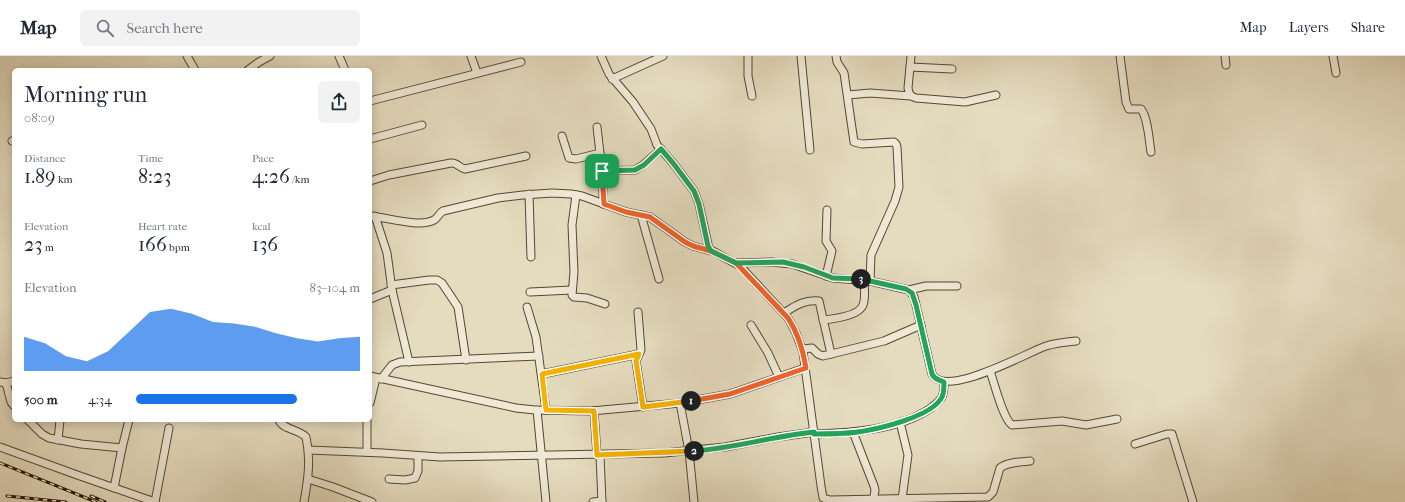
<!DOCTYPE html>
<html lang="en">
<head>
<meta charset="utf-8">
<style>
  body { margin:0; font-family:"IM FELL French Canon",serif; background:#f2f2f3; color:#1f2937; height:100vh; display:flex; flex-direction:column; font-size:15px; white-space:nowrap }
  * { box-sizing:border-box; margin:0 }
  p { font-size:13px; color:#747a83 }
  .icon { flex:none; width:22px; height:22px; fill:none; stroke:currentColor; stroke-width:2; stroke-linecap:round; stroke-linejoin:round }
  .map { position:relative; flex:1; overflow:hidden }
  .sheet { position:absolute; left:12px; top:12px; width:360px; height:354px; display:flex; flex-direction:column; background:#fff; border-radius:6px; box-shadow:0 2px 10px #0003 }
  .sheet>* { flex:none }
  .pin { position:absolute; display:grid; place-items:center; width:34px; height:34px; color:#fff; margin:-17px; border-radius:8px; box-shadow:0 2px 6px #0006 }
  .km { position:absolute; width:20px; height:20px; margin:-10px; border-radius:50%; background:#222; color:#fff; font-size:11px; line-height:20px; text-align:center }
  .round { display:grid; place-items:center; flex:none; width:42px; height:42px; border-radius:6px; background:#f2f2f3 }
  .head { display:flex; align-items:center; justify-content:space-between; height:68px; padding:0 12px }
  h1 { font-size:22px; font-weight:600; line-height:30px }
  .metrics { display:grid; grid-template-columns:repeat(3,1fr); gap:6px; height:68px; padding:4px 12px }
  .metrics div { display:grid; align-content:center }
  .metrics b { font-size:20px; font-weight:600 }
  .metrics small { font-size:11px; font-weight:400 }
  .metrics p { font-size:11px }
  .chart { height:112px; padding:8px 12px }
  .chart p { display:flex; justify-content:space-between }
  .chart svg { width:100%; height:72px; margin-top:4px; fill:#1a73e8; opacity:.7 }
  ul { padding:0 12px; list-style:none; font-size:13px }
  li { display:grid; grid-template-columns:64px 48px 1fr; align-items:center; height:30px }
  li i { height:10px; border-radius:5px; background:#1a73e8 }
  header { display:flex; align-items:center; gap:24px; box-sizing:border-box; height:56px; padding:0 20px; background:#fff; border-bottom:1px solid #e0e1e3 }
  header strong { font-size:19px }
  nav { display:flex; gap:22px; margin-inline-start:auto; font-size:14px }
  .search { width:280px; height:36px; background:#f2f2f3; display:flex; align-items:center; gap:10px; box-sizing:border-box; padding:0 14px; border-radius:6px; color:#747a83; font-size:15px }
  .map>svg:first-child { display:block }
</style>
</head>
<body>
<header>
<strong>Map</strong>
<div class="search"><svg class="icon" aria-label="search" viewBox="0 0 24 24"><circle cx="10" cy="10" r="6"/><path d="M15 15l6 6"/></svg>Search here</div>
<nav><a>Map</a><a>Layers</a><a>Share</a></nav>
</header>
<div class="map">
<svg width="1405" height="446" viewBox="0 0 1405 446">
  <rect width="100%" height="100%" fill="#e5dcbf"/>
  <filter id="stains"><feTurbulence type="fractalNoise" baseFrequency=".005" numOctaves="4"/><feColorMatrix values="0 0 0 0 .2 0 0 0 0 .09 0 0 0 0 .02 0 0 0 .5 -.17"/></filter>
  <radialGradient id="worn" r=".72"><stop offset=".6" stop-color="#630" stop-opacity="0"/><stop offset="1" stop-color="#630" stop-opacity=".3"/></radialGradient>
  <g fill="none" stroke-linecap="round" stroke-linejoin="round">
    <defs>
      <g id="minor">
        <polyline points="187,0 195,14"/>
        <polyline points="339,0 345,14"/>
        <polyline points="471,0 477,17"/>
        <path d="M601,0l8,18 24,28 18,27 6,16 16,18 21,28 5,13 10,45 31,17 48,52 8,15 7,19 18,134 2,12 7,2 158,-3 5,-5 7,-24c7,-6 21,-6 30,-7"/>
        <polyline points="748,0 748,20 752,40"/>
        <polyline points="801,0 810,94"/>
        <polyline points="836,0 837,6 844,17 854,86 862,88 894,86 896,88 897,91 899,131 895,145 871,199 870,225"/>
        <path d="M911,0l-3,32c1,6 2,8 8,10l49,4 31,-7"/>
        <path d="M1120,0l6,46 3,7h12c7,9 8,31 10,43"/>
        <polyline points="1225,0 1226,9"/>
        <polyline points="1333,0 1336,17"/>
        <polyline points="910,11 952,13"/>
        <polyline points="248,14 259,6 270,0"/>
        <polyline points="612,23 663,0"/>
        <polyline points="848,39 870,37 911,40"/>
        <polyline points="370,45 521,6"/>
        <polyline points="597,71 603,124 603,148"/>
        <polyline points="562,80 569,102 576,103 600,97"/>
        <polyline points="370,83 422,69"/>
        <polyline points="12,85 14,84"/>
        <polyline points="602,115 635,114 643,109 661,93"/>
        <path d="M370,125l19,-6 62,-12c6,-1 8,5 14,6l61,-13"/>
        <polyline points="529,138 531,201"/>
        <polyline points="576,139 572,169 574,216 572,239 574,241 587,242 605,248"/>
        <polyline points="641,159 659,223"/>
        <path d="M370,160c16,1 50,12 64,4 4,-2 5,-7 9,-9l55,-13 25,-3 29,-2 19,1 11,2 44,16 24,5 35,25 8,4 18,5"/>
        <polyline points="375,160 387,197 392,234 409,306"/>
        <path d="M736,207l35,-1 21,2 41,14 37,3 39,9 5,7 2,8 16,69c13,25 94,-21 114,-28 10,-3 19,-4 30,-5"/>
        <polyline points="826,220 832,195 826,185 827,154"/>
        <polyline points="391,229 429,224 437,224 442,227 458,251 466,304"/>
        <polyline points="909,234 926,230 957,230"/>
        <polyline points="530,236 572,234"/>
        <polyline points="370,243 392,234"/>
        <polyline points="527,251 536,281 546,354"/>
        <polyline points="638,256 641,294 636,305 643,351"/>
        <path d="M784,257c11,-7 21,-14 35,-12l12,53"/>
        <path d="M823,264c10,-1 36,-4 40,-15 3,-7 1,-18 1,-25"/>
        <polyline points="751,269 768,297 779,321"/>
        <polyline points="802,293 812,292 818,298 823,300 884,285 921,269"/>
        <path d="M990,315c4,11 13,48 22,54l50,-4 24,4 31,-6"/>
        <polyline points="542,318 639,298"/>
        <polyline points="370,320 516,352 535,354 591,355 680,347 730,338 805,312"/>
        <polyline points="381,323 392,309 400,306 539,300"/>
        <polyline points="0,326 6,327 14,325"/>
        <polyline points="6,327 11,346 14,350"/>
        <polyline points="370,347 376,322"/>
        <polyline points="680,347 689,395 694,446"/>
        <polyline points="537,354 546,446"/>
        <polyline points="594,355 597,399"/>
        <polyline points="28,364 42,378 49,382 81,388 122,392"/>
        <path d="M279,364c4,10 20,9 27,17 5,22 2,43 -2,65"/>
        <polyline points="900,366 908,399 902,443"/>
        <polyline points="853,376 874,430 875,434 873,446"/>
        <path d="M814,378c37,-1 85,-4 117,-26 3,-3 8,-6 11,-11 2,-4 2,-10 2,-15"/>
        <polyline points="58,384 60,364"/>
        <polyline points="1135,388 1167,378 1172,378 1193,446"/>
        <polyline points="0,391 80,420 155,446"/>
        <polyline points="308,394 383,397 440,401 664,397 725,391 778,381 814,376"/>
        <polyline points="367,396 367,364"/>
        <polyline points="600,399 602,446"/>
        <polyline points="308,423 333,431 372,446"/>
        <polyline points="389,423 405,424 415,422 418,415 418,400"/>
        <polyline points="114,432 122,392 129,364"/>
        <polyline points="155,446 169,372"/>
        <polyline points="593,446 602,445"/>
      </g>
    </defs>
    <use href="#minor" stroke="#554731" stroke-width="9"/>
    <use href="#minor" stroke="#eee8d5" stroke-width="7"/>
    <defs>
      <g id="rail">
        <polyline points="0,407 96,446"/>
        <polyline points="7,440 66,446"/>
        <polyline points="91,440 105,446"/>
      </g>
    </defs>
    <use href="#rail" stroke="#251502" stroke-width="3"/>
    <use href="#rail" stroke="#eee8d5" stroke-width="1.5" stroke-dasharray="4.5" stroke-linecap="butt"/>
  </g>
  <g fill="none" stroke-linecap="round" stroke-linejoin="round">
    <defs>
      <path id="split-1" d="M602,115l2,33 22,8 24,5 35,25 8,4 18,5 25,12 52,55c10,15 15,31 18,50l-76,26 -39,7"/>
      <polyline id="split-2" points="691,345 643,351 636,305 639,298 542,318 546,354 594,355 597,399 694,395"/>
      <path id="split-3" d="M694,395c41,-3 80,-15 120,-19v2c15,0 29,0 44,-2 20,-3 74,-15 84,-35 2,-4 2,-10 2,-15 -5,-2 -10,-3 -12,-8l-16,-69 -4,-12 -6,-4 -45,-10"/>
      <polyline id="split-4" points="602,115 635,114 644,109 661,93 673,107 694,135 699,148 708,190 711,195 736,207 783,206 804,211 833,222 861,223"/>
    </defs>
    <use href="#split-1" stroke="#fff" stroke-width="8"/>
    <use href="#split-2" stroke="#fff" stroke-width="8"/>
    <use href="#split-3" stroke="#fff" stroke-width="8"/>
    <use href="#split-4" stroke="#fff" stroke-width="8"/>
    <use href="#split-1" stroke="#f0652b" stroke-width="5"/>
    <use href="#split-2" stroke="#f5b400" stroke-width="5"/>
    <use href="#split-3" stroke="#22a559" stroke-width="5"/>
    <use href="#split-4" stroke="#22a559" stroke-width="5"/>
  </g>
  <rect width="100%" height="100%" filter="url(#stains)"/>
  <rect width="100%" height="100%" fill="url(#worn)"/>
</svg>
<div class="pin" style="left:602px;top:115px;background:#1e9e55"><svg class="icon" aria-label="arrive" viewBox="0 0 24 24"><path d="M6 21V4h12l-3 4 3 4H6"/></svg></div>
<b class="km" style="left:691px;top:345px">1</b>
<b class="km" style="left:694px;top:395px">2</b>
<b class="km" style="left:861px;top:223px">3</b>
<section class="sheet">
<div class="head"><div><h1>Morning run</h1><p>08:09</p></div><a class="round"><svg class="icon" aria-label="share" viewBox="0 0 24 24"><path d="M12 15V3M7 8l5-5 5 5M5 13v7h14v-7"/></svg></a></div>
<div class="metrics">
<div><p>Distance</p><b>1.89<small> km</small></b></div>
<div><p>Time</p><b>8:23</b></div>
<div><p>Pace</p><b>4:26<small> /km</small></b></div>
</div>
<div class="metrics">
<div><p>Elevation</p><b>23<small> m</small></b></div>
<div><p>Heart rate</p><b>166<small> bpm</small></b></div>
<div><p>kcal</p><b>136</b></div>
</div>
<div class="chart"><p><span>Elevation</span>83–104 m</p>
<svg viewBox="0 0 160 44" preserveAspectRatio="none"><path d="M0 44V23L10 27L20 35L30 38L40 32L50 20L60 8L70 6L80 9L90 14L100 15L110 17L120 21L130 24L140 26L150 24L160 23V44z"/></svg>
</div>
<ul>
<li><b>500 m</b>4:34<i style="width:72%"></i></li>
</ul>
</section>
</div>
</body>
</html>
